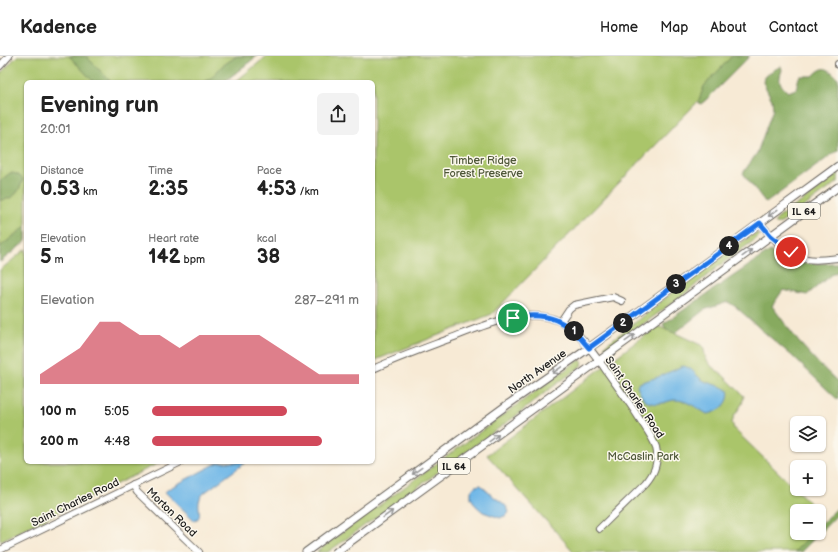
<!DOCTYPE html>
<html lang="en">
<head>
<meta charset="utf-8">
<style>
  body { margin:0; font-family:"Balsamiq Sans",sans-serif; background:#f2f2f2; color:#222; height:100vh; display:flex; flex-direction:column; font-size:15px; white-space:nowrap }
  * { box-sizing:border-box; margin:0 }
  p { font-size:13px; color:#767676 }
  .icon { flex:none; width:22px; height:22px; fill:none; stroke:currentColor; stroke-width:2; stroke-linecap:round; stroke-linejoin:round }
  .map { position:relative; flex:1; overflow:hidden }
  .panel { position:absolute; left:24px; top:24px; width:351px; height:384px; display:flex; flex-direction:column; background:#fff; border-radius:6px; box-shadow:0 1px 3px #0004 }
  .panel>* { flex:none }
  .fabs { position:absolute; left:790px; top:360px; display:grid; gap:8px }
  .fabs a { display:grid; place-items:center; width:36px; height:36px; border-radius:6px; background:#fff; box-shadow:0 1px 3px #0004; font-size:20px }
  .pin { position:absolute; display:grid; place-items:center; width:34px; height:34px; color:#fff; margin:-17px; border:2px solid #fff; border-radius:50%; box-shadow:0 1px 4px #0007 }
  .km { position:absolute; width:20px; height:20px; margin:-10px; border-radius:50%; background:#222; color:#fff; font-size:11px; line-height:20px; text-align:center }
  .round { display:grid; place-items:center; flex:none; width:42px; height:42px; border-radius:6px; background:#f2f2f2 }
  .headline { display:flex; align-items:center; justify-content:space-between; height:68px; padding:0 16px }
  h1 { font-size:22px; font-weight:700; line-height:30px }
  .metrics { display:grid; grid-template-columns:repeat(3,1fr); gap:6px; height:68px; padding:4px 16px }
  .metrics div { display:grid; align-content:center }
  .metrics b { font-size:20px; font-weight:700 }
  .metrics small { font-size:11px; font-weight:400 }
  .metrics p { font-size:11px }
  .chart { height:112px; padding:8px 16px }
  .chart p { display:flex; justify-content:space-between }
  .chart svg { width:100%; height:72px; margin-top:4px; fill:#d1495b; opacity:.7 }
  ul { padding:0 16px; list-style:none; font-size:13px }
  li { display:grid; grid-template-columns:64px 48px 1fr; align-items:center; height:30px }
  li i { height:10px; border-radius:5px; background:#d1495b }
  header { display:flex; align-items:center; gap:24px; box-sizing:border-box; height:56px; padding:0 20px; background:#fff; border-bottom:1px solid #e0e0e0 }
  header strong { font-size:19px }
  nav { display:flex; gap:22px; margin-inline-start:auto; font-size:14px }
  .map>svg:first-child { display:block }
</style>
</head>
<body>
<header>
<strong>Kadence</strong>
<nav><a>Home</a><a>Map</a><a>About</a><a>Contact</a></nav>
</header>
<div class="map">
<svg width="838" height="496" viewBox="0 0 838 496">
  <rect width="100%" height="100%" fill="#fbf7ec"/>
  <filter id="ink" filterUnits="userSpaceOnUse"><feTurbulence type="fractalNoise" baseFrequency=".025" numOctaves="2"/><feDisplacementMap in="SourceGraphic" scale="8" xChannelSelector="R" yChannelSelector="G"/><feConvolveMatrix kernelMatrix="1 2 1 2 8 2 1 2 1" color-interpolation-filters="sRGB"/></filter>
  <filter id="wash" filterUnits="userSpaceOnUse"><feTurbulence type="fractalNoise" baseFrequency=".012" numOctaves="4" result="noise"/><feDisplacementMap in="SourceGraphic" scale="16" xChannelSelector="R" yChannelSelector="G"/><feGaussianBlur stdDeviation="0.9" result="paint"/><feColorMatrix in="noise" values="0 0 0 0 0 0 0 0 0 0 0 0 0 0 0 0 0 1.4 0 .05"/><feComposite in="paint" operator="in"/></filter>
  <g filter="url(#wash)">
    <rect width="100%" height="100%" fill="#f7ead5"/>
    <g fill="#aac56b" stroke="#637044">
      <polygon points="17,0 257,0 224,26 26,26 26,185 0,206 0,18"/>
      <polygon points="267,0 742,0 492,258 373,305 373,26 235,26"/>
      <polygon points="838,117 838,126 787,163 781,167 776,168 775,166 778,162 815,136"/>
      <polygon points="757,177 759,179 756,183 720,209 686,237 616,288 606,292 604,290 641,262 674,235 752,179"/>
      <polygon points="26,193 26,406 161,406 0,485 0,214"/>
      <polygon points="657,270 675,277 703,290 706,303 712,311 723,319 744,340 742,348 734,360 732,366 734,373 818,455 797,455 797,477 813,477 794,496 574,496 487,399"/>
      <polygon points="581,304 583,307 580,311 547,335 517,359 328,496 317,496 329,486 576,306"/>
    </g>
    <g fill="#87aa5f" stroke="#52633e">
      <polygon points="69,0 86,0 111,26 94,26"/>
      <polygon points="237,0 257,0 224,26 203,26 211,22 222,10"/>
      <polygon points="732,0 750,0 707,43 701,48 698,47 704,30"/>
      <path d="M781,10l1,4c-4,11 -3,14 6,22l8,-3 3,-12 2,-1h12c11,-11 14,-9 25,2v72l-72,53 -18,-23 -5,-7 14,-20 16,-44 -1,-9 -9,-18c1,-7 11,-12 18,-16z"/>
      <path d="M10,117c6,0 9,2 13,6 -3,12 -9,21 -23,21v-19z"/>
      <polygon points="26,170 26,185 0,206 0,191"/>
      <polygon points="770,195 787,208 838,207 838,216 833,217 807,239 783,234 772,250 798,285 819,308 838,326 838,344 791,299 765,277 736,251 728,246 704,254 675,277 666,274 663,268"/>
      <polygon points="838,451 838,458 801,496 794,496 813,477 819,477 819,471"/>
    </g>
    <g fill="#6fb7e7" stroke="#466a82">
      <path d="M683,310c8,1 12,8 18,13 7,5 19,6 27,11 4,13 -10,23 -21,24 -10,-6 -20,-14 -32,-14 -4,0 -8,2 -12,3 -17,2 -20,-2 -26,-17l2,-3 19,-6z"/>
      <path d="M219,406h27l-42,31c-1,1 -4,5 -4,6 -4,8 4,17 -5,22l-30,-29 3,-3z"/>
      <path d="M481,429c4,4 8,8 12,11 6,5 14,8 16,16l-2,3 -7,3 -17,-6 -7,-6 -5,-8v-7l4,-5z"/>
    </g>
  </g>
  <g filter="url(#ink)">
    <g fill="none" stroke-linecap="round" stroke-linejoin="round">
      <defs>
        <g id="minor">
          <polyline points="838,8 838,9"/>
          <polyline points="0,10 9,0"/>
          <path d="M760,167c11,13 29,34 47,36 10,2 21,0 31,-1"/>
          <polyline points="561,265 569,253 574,249 613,241 622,245"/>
          <path d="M373,313c24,-11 49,-20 73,-29 27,-10 64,-27 93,-24 10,1 20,4 28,9 15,11 25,27 36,41 12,18 25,34 36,52 5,8 14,20 17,29 0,1 1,5 1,6 0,13 -3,20 -11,30l-47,46"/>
          <polyline points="133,429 137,436 199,496"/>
          <polyline points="0,494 181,406"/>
        </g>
        <g id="major">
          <polyline points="306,496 507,349 589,292 838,110"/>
          <polyline points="336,496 838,131"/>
        </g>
      </defs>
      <use href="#minor" stroke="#69645d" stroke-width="8"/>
      <use href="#major" stroke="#69645d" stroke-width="9"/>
      <use href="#minor" stroke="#fff" stroke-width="6"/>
      <use href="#major" stroke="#fff" stroke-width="7"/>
    </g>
    <defs><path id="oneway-shaft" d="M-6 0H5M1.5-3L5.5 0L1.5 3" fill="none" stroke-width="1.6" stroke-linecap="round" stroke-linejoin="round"/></defs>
    <g stroke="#999">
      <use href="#oneway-shaft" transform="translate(773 157) rotate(144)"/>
      <use href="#oneway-shaft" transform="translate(747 197) rotate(-36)"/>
      <use href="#oneway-shaft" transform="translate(630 282) rotate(-36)"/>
      <use href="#oneway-shaft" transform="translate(557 314) rotate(145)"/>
      <use href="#oneway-shaft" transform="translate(494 382) rotate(-36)"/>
      <use href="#oneway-shaft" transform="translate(417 415) rotate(144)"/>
      <use href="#oneway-shaft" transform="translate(388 458) rotate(-36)"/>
    </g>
  </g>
  <g fill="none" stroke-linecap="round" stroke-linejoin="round" filter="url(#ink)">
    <defs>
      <path id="route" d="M513,262c35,-7 54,2 76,30l171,-125 11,13 20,16"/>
    </defs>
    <use href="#route" stroke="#fff" stroke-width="8"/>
    <use href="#route" stroke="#1a73e8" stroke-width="5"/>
  </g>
  <g text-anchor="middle" stroke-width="3" stroke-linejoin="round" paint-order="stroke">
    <g fill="#fbf7ec" stroke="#5f5e5a" stroke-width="1">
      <rect x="788" y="147" width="32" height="16" rx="3"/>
      <rect x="438" y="402" width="32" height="16" rx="3"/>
    </g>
    <g font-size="10" font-weight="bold" fill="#1c1c1c">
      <text x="804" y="159">IL 64</text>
      <text x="454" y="414">IL 64</text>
    </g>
    <g font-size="11" fill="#4e5738" stroke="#fbf7ec">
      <text x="483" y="108">Timber Ridge<tspan x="483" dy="13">Forest Preserve</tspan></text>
      <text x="643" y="404">McCaslin Park</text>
    </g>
    <g font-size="11" fill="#1c1c1c" stroke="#fbf7ec">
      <text transform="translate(537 315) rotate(-35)" y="4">North Avenue</text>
      <text transform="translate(635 341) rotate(56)" y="4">Saint Charles Road</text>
      <text transform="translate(75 446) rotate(-26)" y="4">Saint Charles Road</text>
      <text transform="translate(172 456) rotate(44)" y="4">Morton Road</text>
    </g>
  </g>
</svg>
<div class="fabs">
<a><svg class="icon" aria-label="layers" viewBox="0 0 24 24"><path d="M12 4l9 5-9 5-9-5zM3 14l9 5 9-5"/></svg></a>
<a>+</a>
<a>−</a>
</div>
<div class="pin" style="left:513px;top:262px;background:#1e9e55"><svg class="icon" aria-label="arrive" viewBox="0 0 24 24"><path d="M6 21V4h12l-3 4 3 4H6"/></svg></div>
<div class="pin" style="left:791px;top:196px;background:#d93025"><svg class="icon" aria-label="check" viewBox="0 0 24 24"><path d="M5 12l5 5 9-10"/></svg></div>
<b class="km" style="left:574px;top:275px">1</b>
<b class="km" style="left:623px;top:267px">2</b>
<b class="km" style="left:676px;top:228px">3</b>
<b class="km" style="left:729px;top:190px">4</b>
<section class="panel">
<div class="headline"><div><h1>Evening run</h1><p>20:01</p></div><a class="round"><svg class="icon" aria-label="share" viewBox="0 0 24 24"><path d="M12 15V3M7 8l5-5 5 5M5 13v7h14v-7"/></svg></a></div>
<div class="metrics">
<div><p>Distance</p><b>0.53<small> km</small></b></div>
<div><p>Time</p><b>2:35</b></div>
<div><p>Pace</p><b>4:53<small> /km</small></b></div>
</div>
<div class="metrics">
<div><p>Elevation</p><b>5<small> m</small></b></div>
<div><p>Heart rate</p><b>142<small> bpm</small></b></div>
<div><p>kcal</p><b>38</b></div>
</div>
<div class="chart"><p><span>Elevation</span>287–291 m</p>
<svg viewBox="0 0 160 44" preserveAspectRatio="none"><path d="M0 44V38L10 30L20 22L30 6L40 6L50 14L60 14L70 22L80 14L90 14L100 14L110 14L120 22L130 30L140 38L150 38L160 38V44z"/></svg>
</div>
<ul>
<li><b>100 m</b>5:05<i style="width:65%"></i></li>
<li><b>200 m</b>4:48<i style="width:82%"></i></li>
</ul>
</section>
</div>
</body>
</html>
